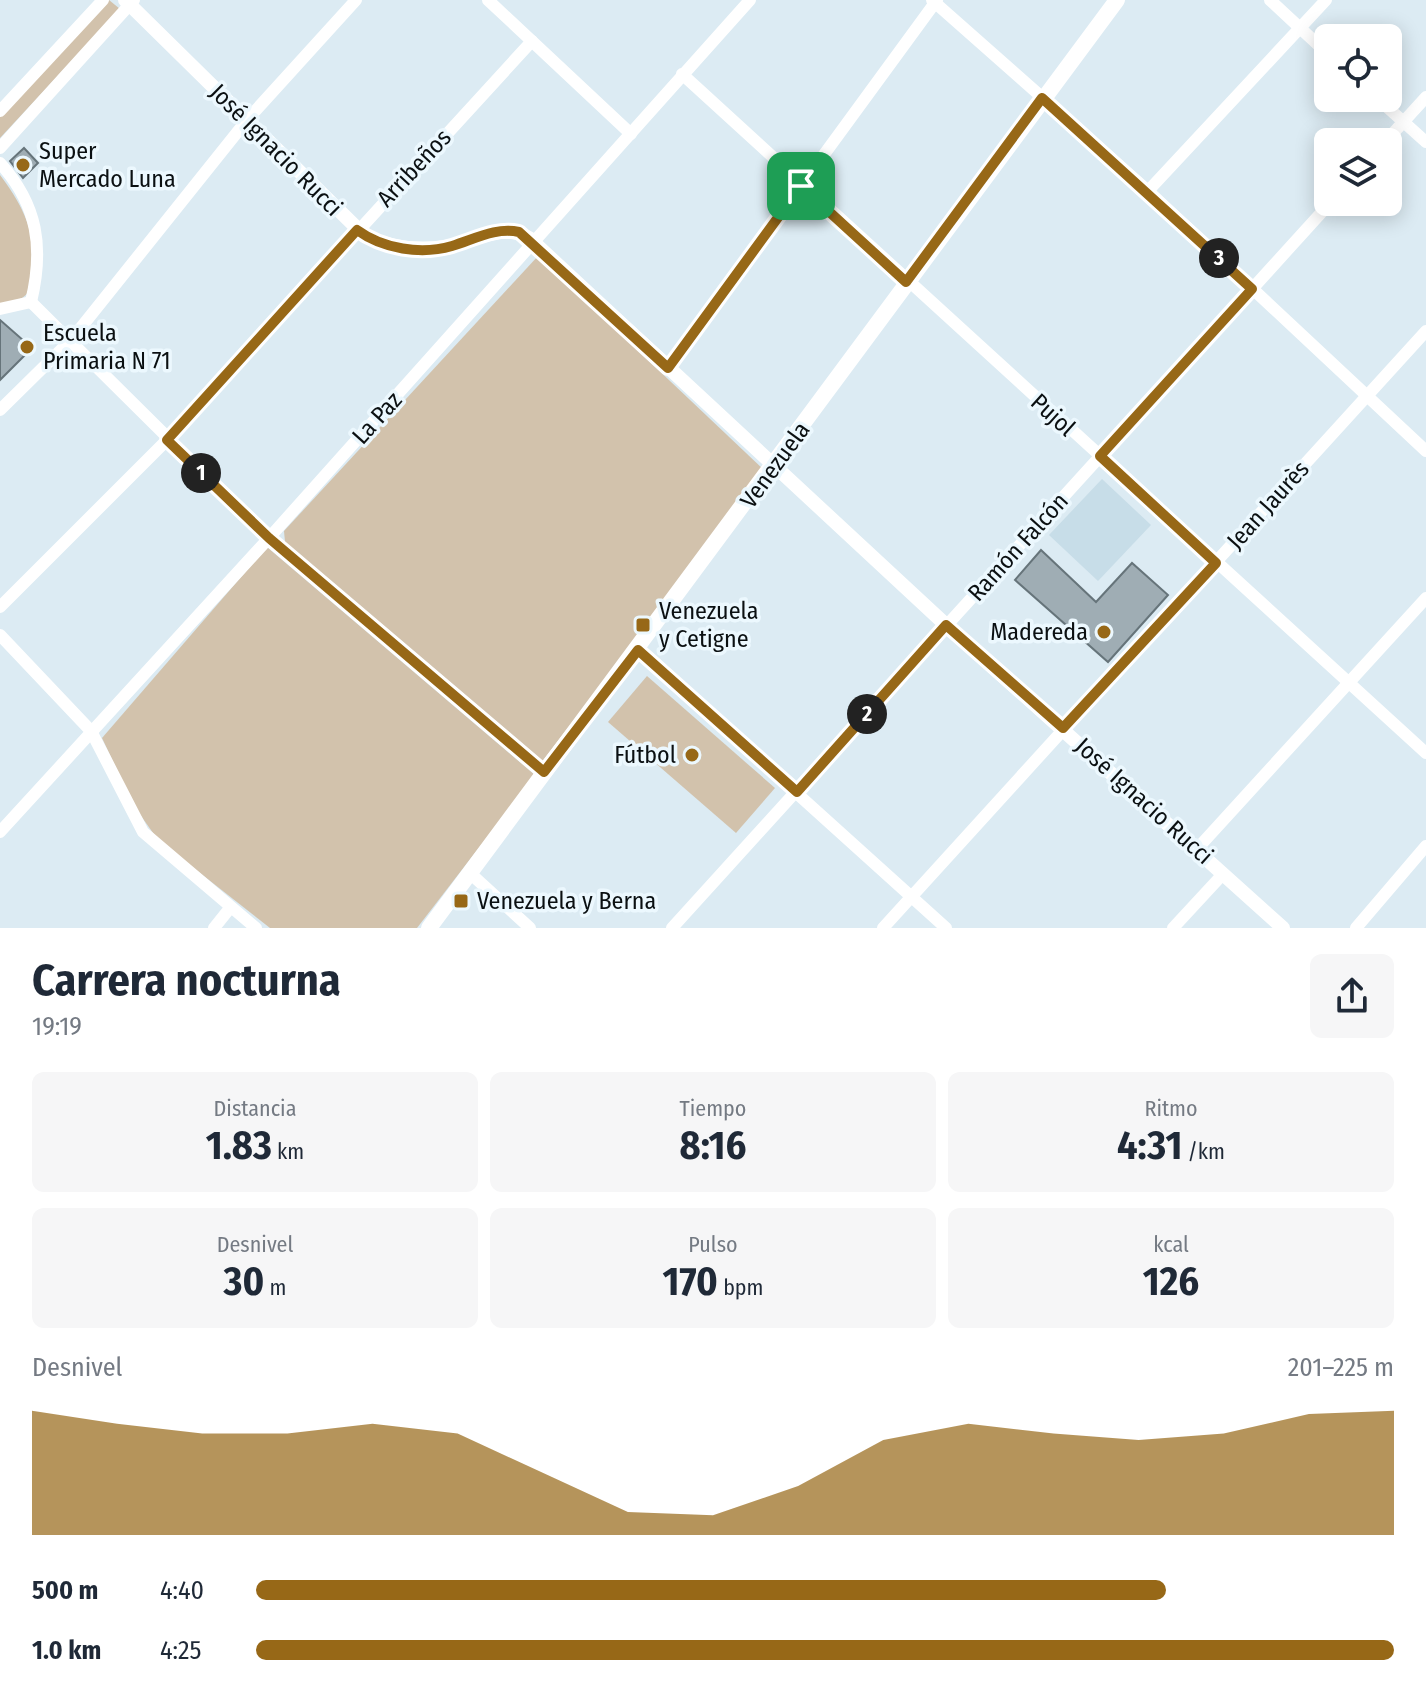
<!DOCTYPE html>
<html lang="es">
<head>
<meta charset="utf-8">
<style>
  body { margin:0; font-family:"Fira Sans Condensed",sans-serif; background:#f6f6f7; color:#1f2937; height:100vh; display:flex; flex-direction:column; font-size:30px; white-space:nowrap }
  * { box-sizing:border-box; margin:0 }
  p { font-size:26px; color:#747a83 }
  .icon { flex:none; width:44px; height:44px; fill:none; stroke:currentColor; stroke-width:2; stroke-linecap:round; stroke-linejoin:round }
  .map { position:relative; height:928px; overflow:hidden }
  .panel { display:flex; flex-direction:column; background:#fff; flex:1 }
  .panel>* { flex:none }
  .controls { position:absolute; left:1314px; top:24px; display:grid; gap:16px }
  .controls a { display:grid; place-items:center; width:88px; height:88px; border-radius:12px; background:#fff; box-shadow:0 4px 20px #0003; font-size:40px }
  .pin { position:absolute; display:grid; place-items:center; width:68px; height:68px; color:#fff; margin:-34px; border-radius:16px; box-shadow:0 4px 12px #0006 }
  .km { position:absolute; width:40px; height:40px; margin:-20px; border-radius:50%; background:#222; color:#fff; font-size:22px; line-height:40px; text-align:center }
  .round { display:grid; place-items:center; flex:none; width:84px; height:84px; border-radius:12px; background:#f6f6f7 }
  .head { display:flex; align-items:center; justify-content:space-between; height:136px; padding:0 32px }
  h1 { font-size:44px; font-weight:700; line-height:60px }
  .metrics { display:grid; grid-template-columns:repeat(3,1fr); gap:12px; height:136px; padding:8px 32px }
  .metrics div { display:grid; align-content:center; border-radius:12px; background:#f6f6f7; text-align:center }
  .metrics b { font-size:40px; font-weight:700 }
  .metrics small { font-size:22px; font-weight:400 }
  .metrics p { font-size:22px }
  .chart { height:224px; padding:16px 32px }
  .chart p { display:flex; justify-content:space-between }
  .chart svg { width:100%; height:144px; margin-top:8px; fill:#976817; opacity:.7 }
  ul { padding:0 32px; list-style:none; font-size:26px }
  li { display:grid; grid-template-columns:128px 96px 1fr; align-items:center; height:60px }
  li i { height:20px; border-radius:10px; background:#976817 }
  .map>svg:first-child { display:block }
</style>
</head>
<body>
<div class="map">
<svg width="1426" height="928" viewBox="0 0 1426 928">
  <rect width="100%" height="100%" fill="#dcebf3"/>
  <polygon fill="#c7dde8" points="1102,479 1151,525 1098,581 1049,535"/>
  <g fill="#d2c2ac">
    <polygon points="109,0 120,9 0,138 0,117"/>
    <path d="M0,175c23,31 38,59 31,98 -1,6 -1,14 -3,19 -5,9 -19,10 -28,13z"/>
    <polygon points="538,256 764,470 544,762 285,542 284,531"/>
    <polygon points="267,547 535,775 417,928 270,928 158,840 134,806 102,738"/>
    <polygon points="647,676 775,788 736,833 608,722"/>
  </g>
  <g fill="#9fadb4" stroke="#66747a" stroke-width="2">
    <polygon points="24,148 38,163 23,178 10,161"/>
    <polygon points="0,320 32,348 0,380"/>
    <polygon points="1041,550 1096,602 1132,563 1168,595 1108,662 1015,580"/>
  </g>
  <g fill="none" stroke-linecap="round" stroke-linejoin="round">
    <g stroke="#fff" stroke-width="12">
      <polyline points="488,0 631,134"/>
      <polyline points="932,0 1148,191 1426,451"/>
      <polyline points="1270,0 1328,54"/>
      <polyline points="682,74 1426,753"/>
      <polyline points="1377,98 1426,142"/>
      <polyline points="0,111 103,0"/>
      <polyline points="1385,142 1426,97"/>
      <polyline points="0,148 134,0"/>
      <path d="M0,163c38,42 44,85 31,139"/>
      <polyline points="1148,191 1326,0"/>
      <polyline points="31,302 269,538 544,772"/>
      <polyline points="0,309 31,302"/>
      <polyline points="668,368 937,0"/>
      <polyline points="0,410 71,340 247,120 356,0"/>
      <polyline points="0,607 167,440 532,41"/>
      <polyline points="0,635 91,731 143,832 256,928"/>
      <polyline points="638,650 946,928"/>
      <polyline points="0,832 269,538 750,0"/>
      <polyline points="1197,849 1426,598"/>
      <polyline points="471,874 530,928"/>
      <polyline points="214,928 230,908"/>
      <polyline points="672,928 1331,202"/>
      <polyline points="883,928 1426,331"/>
      <polyline points="1173,928 1223,874"/>
      <polyline points="1356,928 1426,846"/>
    </g>
    <path stroke="#fff" stroke-width="14" d="M125,0l240,236c26,12 52,15 80,11 30,-4 55,-26 84,-9l417,387 337,303"/>
    <polyline stroke="#fff" stroke-width="16" points="429,928 1117,0"/>
  </g>
  <g fill="none" stroke-linecap="round" stroke-linejoin="round">
    <defs>
      <path id="route" d="M1042,98l210,191 -152,167 116,107 -153,165 -117,-103 -149,167 -159,-142 -94,122 -275,-234 -102,-98 190,-210c26,19 64,25 95,16 23,-7 44,-19 67,-14l149,136 133,-182 105,96z"/>
    </defs>
    <use href="#route" stroke="#fff" stroke-width="16"/>
    <use href="#route" stroke="#976817" stroke-width="10"/>
  </g>
  <g fill="#976817" stroke="#ecf8fe" stroke-width="3">
    <circle cx="23" cy="165" r="8"/>
    <circle cx="27" cy="347" r="8"/>
    <rect x="635" y="617" width="16" height="16" rx="4"/>
    <circle cx="1104" cy="632" r="8"/>
    <circle cx="692" cy="755" r="8"/>
    <rect x="453" y="893" width="16" height="16" rx="4"/>
  </g>
  <g text-anchor="middle" stroke-width="7" stroke-linejoin="round" paint-order="stroke">
    <g font-size="24" fill="#0b1012" stroke="#ecf8fe">
      <text transform="translate(276 150) rotate(45)" y="8">José Ignacio Rucci</text>
      <text transform="translate(414 168) rotate(-47)" y="8">Arribeños</text>
      <text transform="translate(1053 415) rotate(42)" y="8">Pujol</text>
      <text transform="translate(377 418) rotate(-48)" y="8">La Paz</text>
      <text transform="translate(775 465) rotate(-54)" y="8">Venezuela</text>
      <text transform="translate(1268 505) rotate(-48)" y="8">Jean Jaurès</text>
      <text transform="translate(1018 547) rotate(-48)" y="8">Ramón Falcón</text>
      <text transform="translate(1144 801) rotate(42)" y="8">José Ignacio Rucci</text>
    </g>
    <g font-size="24" fill="#0b1012" stroke="#ecf8fe" text-anchor="start">
      <text x="39" y="159">Super<tspan x="39" dy="28">Mercado Luna</tspan></text>
      <text x="43" y="341">Escuela<tspan x="43" dy="28">Primaria N 71</tspan></text>
      <text x="659" y="619">Venezuela<tspan x="659" dy="28">y Cetigne</tspan></text>
      <text x="1088" y="640" text-anchor="end">Madereda</text>
      <text x="676" y="763" text-anchor="end">Fútbol</text>
      <text x="477" y="909">Venezuela y Berna</text>
    </g>
  </g>
</svg>
<div class="controls">
<a><svg class="icon" aria-label="locate" viewBox="0 0 24 24"><circle cx="12" cy="12" r="6"/><path d="M12 2v4M12 18v4M2 12h4M18 12h4"/></svg></a>
<a><svg class="icon" aria-label="layers" viewBox="0 0 24 24"><path d="M12 4l9 5-9 5-9-5zM3 14l9 5 9-5"/></svg></a>
</div>
<div class="pin" style="left:801px;top:186px;background:#1e9e55"><svg class="icon" aria-label="arrive" viewBox="0 0 24 24"><path d="M6 21V4h12l-3 4 3 4H6"/></svg></div>
<b class="km" style="left:201px;top:473px">1</b>
<b class="km" style="left:867px;top:714px">2</b>
<b class="km" style="left:1219px;top:258px">3</b>
</div>
<section class="panel">
<div class="head"><div><h1>Carrera nocturna</h1><p>19:19</p></div><a class="round"><svg class="icon" aria-label="share" viewBox="0 0 24 24"><path d="M12 15V3M7 8l5-5 5 5M5 13v7h14v-7"/></svg></a></div>
<div class="metrics">
<div><p>Distancia</p><b>1.83<small> km</small></b></div>
<div><p>Tiempo</p><b>8:16</b></div>
<div><p>Ritmo</p><b>4:31<small> /km</small></b></div>
</div>
<div class="metrics">
<div><p>Desnivel</p><b>30<small> m</small></b></div>
<div><p>Pulso</p><b>170<small> bpm</small></b></div>
<div><p>kcal</p><b>126</b></div>
</div>
<div class="chart"><p><span>Desnivel</span>201–225 m</p>
<svg viewBox="0 0 160 44" preserveAspectRatio="none"><path d="M0 44V6L10 10L20 13L30 13L40 10L50 13L60 25L70 37L80 38L90 29L100 15L110 10L120 13L130 15L140 13L150 7L160 6V44z"/></svg>
</div>
<ul>
<li><b>500 m</b>4:40<i style="width:80%"></i></li>
<li><b>1.0 km</b>4:25<i style="width:100%"></i></li>
</ul>
</section>
</body>
</html>
